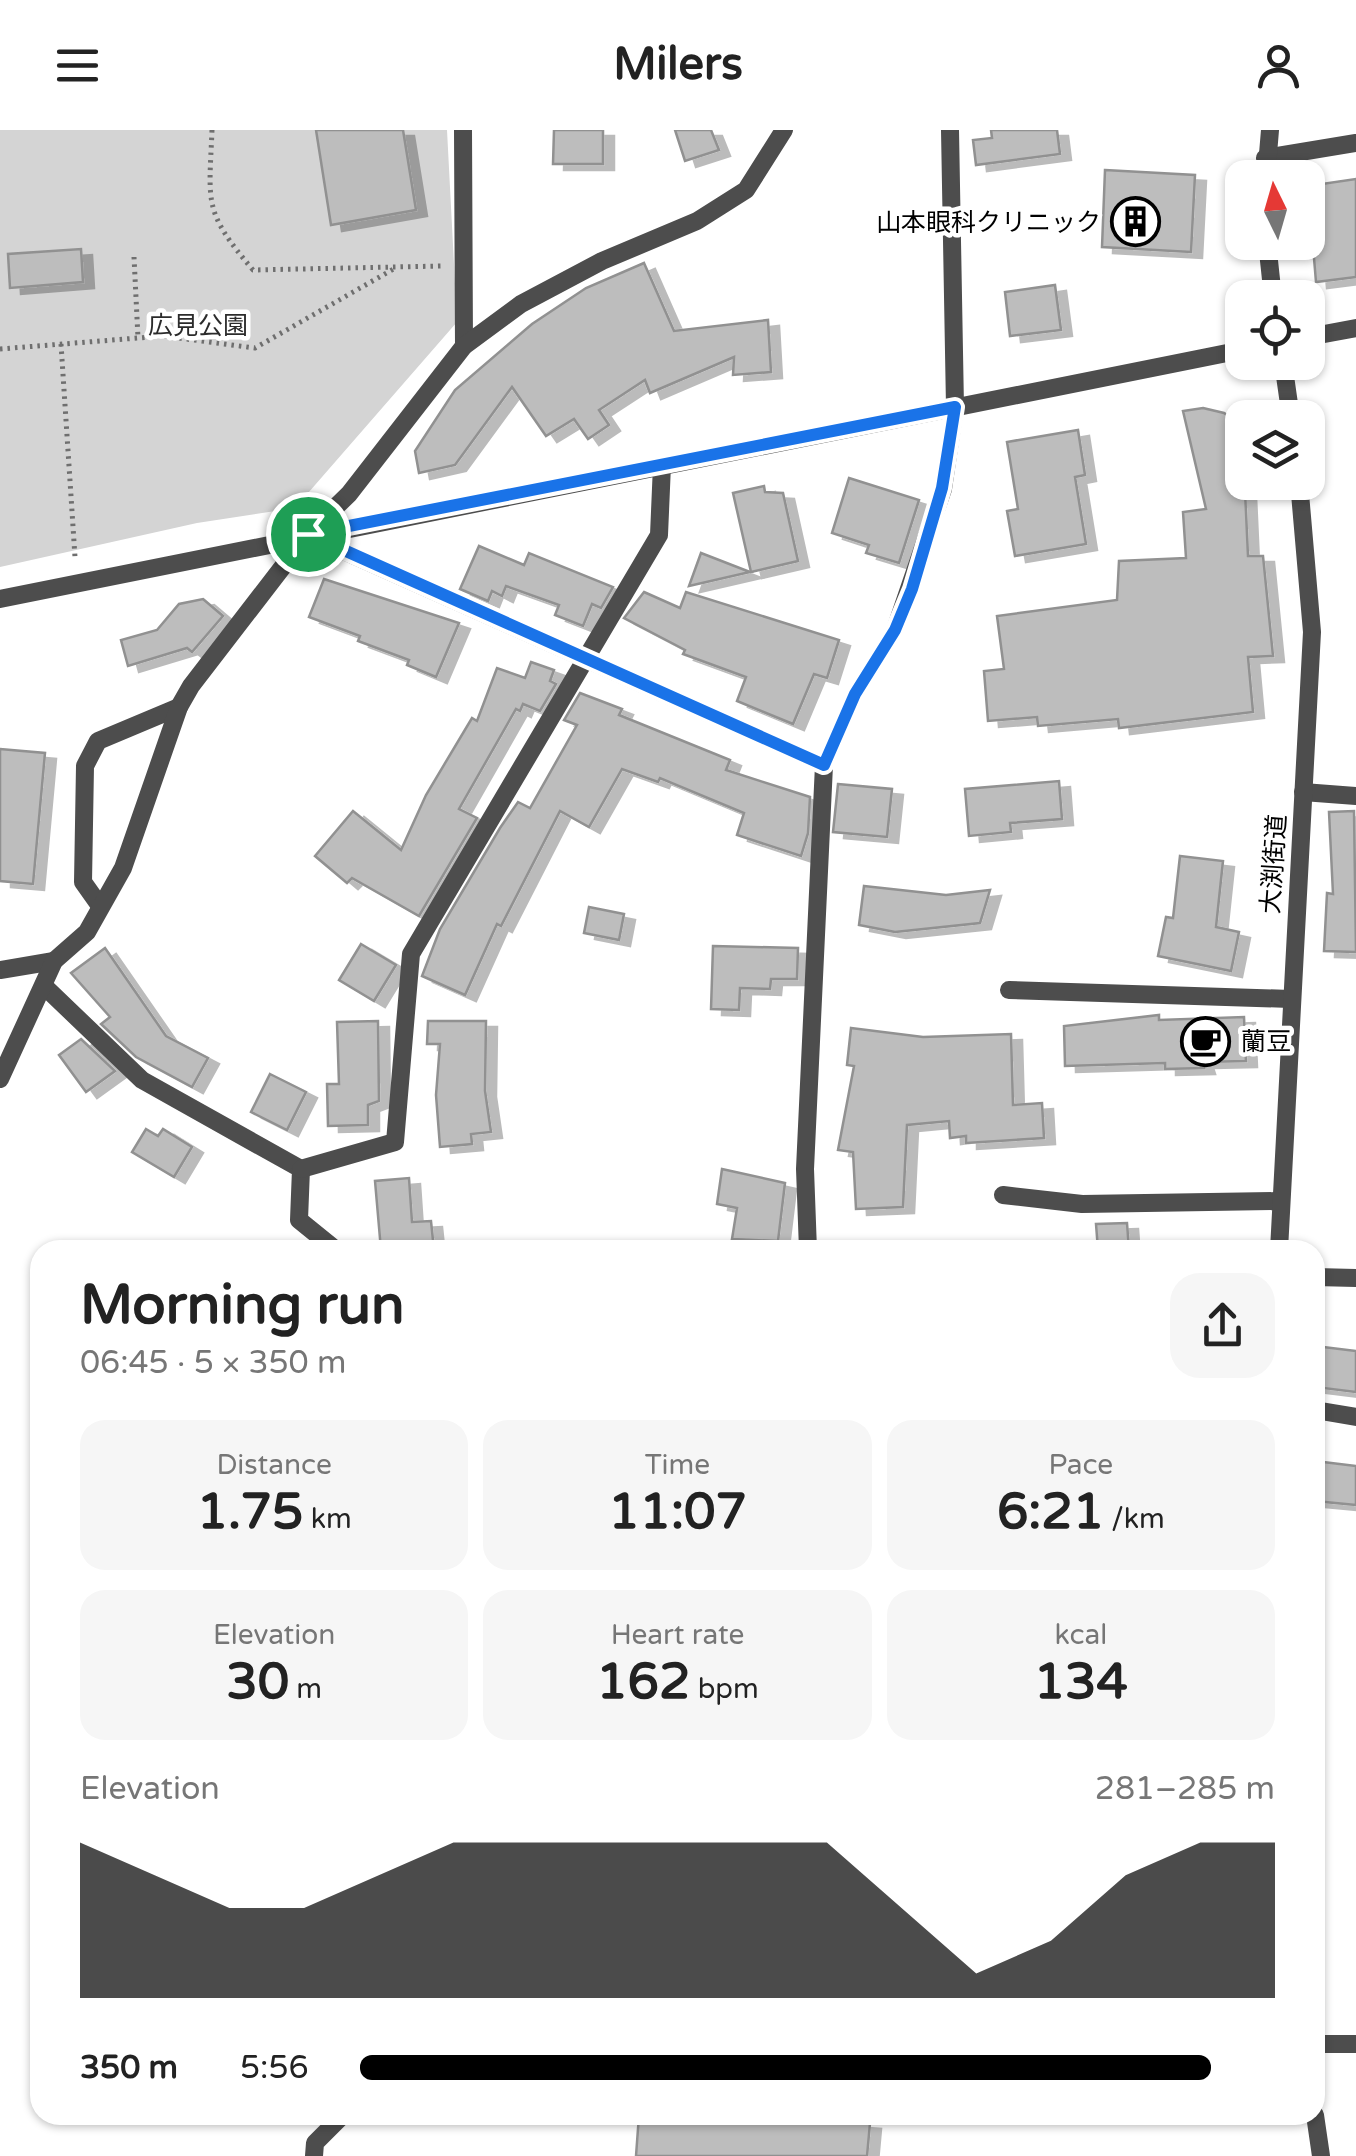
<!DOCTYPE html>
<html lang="en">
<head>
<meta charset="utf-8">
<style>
  body { margin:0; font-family:"Varela Round","Noto Sans JP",sans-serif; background:#f6f6f6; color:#222; height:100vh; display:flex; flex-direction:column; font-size:38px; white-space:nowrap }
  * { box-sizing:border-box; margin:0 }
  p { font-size:32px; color:#767676 }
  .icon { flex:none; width:55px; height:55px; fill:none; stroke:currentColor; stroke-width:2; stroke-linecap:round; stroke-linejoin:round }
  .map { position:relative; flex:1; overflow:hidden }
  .panel { position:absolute; left:30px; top:1110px; width:1295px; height:885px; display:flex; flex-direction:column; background:#fff; border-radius:30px; box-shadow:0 2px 8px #0004 }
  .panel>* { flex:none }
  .needle { width:65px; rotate:355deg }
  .tools { position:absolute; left:1225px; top:30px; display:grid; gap:20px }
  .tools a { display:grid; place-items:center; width:100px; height:100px; border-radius:20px; background:#fff; box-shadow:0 2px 8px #0004; font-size:50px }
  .pin { position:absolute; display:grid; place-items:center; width:85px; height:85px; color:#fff; margin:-42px; border:5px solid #fff; border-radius:50%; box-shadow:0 2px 10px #0007 }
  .round { display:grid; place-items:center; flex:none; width:105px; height:105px; border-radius:30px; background:#f6f6f6 }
  .headline { display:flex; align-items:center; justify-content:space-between; height:170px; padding:0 50px }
  h1 { font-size:55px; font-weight:800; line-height:75px }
  .stats { display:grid; grid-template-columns:repeat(3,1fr); gap:15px; height:170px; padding:10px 50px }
  .stats div { display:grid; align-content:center; border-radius:25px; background:#f6f6f6; text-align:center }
  .stats b { font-size:50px; font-weight:800 }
  .stats small { font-size:28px; font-weight:400 }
  .stats p { font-size:28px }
  .chart { height:280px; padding:20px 50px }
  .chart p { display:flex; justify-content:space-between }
  .chart svg { width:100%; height:180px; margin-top:10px; fill:#000; opacity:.7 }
  ul { padding:0 50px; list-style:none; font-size:32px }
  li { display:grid; grid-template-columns:160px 120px 1fr; align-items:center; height:75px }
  li i { height:25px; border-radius:12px; background:#000 }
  header { display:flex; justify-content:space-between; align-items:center; height:130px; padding:0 50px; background:#fff; font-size:45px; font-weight:800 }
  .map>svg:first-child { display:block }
</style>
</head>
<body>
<header><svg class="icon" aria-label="menu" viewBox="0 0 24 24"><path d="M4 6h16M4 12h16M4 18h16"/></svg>Milers<svg class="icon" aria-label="person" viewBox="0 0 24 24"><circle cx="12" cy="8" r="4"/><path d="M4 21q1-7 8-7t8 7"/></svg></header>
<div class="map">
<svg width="1356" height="2026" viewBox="0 0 1356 2026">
  <defs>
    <filter id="shadow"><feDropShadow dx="11" dy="6" stdDeviation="0" flood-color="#0004"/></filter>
  </defs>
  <rect width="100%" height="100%" fill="#fff"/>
  <polygon fill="#d4d4d4" points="0,0 447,0 457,192 295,378 197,393 0,437"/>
  <g fill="#bdbdbd" stroke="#919191" stroke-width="2.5" filter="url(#shadow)">
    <polygon points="316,0 403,0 416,80 331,95"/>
    <polygon points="554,0 603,0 603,34 553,34"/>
    <polygon points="675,0 711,0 719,20 685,31"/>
    <polygon points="991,0 1057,0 1060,24 976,35 973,10 992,8"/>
    <polygon points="1105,40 1195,45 1191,122 1102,117"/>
    <polygon points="1356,49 1356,147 1316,152 1308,56"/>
    <polygon points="81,119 83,152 10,158 8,124"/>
    <polygon points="644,133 674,201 768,190 771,242 733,245 734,227 650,263 645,250 599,280 609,295 588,309 574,289 546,306 512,257 455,335 419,343 415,321 455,260 532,194 586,158"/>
    <polygon points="1055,155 1061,200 1010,206 1005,162"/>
    <polygon points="1203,278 1224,283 1242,295 1248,426 1263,426 1273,526 1248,527 1253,582 1119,598 1118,589 1038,596 1037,587 988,591 984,541 1004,539 997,486 1117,470 1119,431 1186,428 1183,382 1206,379 1183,281"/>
    <polygon points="1078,300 1085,345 1075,347 1086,414 1015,426 1007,381 1018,379 1007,312"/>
    <polygon points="849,348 919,370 899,433 866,423 869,415 832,403"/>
    <polygon points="764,356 765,362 783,363 798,431 751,442 733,363"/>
    <polygon points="479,416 524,435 529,423 613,457 601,478 592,474 583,496 555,485 559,475 506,456 502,466 492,461 488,471 460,459"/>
    <polygon points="701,423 750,442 689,456"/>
    <polygon points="324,449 459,493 436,547 407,535 409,530 358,511 360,506 309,487"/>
    <polygon points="644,462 680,478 686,462 839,510 827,548 814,544 793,594 737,571 746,547 683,524 685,520 624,488"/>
    <polygon points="203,469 223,486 192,522 187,518 128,536 121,510 157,500 179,474"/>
    <polygon points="531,532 554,540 550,551 556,554 540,581 523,574 520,581 516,579 459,679 477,688 419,786 352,748 347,753 315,726 353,681 401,720 426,665 472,588 477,591 497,538 525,548"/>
    <polygon points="580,563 622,579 619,585 730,630 726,640 810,667 808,703 801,726 737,705 744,683 660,648 658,652 622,639 589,697 560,681 501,796 497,794 465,865 422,846 440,799 500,698 518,672 530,678 577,595 564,590"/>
    <polygon points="0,619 45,623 33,754 0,751"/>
    <polygon points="1059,651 1062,689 1010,693 1011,702 969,706 965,659"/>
    <polygon points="838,654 892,659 887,707 833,702"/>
    <polygon points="1354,681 1356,822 1324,821 1327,763 1333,764 1329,682"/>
    <polygon points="1180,726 1223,731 1216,797 1239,802 1231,841 1158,826 1166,787 1173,788"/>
    <polygon points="864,756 946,765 990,760 980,793 895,802 859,795"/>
    <polygon points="589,777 624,784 619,810 584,803"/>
    <polygon points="361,814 396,835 374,871 339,850"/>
    <polygon points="713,816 798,818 797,849 771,849 770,859 740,858 739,880 711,879"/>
    <polygon points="105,818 166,906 208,928 192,957 136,927 101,894 110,887 71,843"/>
    <polygon points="1159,885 1159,890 1244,887 1246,931 1202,932 1204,938 1165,939 1165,933 1065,936 1064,896"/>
    <polygon points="378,891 379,971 368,975 368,995 328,996 327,954 339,954 337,892"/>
    <polygon points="428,891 486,891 485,961 491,1002 471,1004 472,1014 440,1017 436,965 440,914 427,914"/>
    <polygon points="851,898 923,907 1011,904 1013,975 1042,973 1044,1008 966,1013 966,1006 950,1008 949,991 907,995 903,1077 856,1079 853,1022 838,1020 854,936 847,935"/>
    <polygon points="81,909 115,941 86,962 59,925"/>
    <polygon points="270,944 306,962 287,1000 251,982"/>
    <polygon points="146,999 158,1006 163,999 192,1017 174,1047 132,1022"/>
    <polygon points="722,1039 785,1053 778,1111 732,1109 737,1078 717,1074"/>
    <polygon points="409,1048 412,1092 431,1091 434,1120 381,1120 375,1051"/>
    <polygon points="1127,1093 1129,1120 1098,1120 1096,1094"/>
    <polygon points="1315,1216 1356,1221 1356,1262 1315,1257"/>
    <polygon points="1315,1331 1356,1336 1356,1375 1315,1371"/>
    <polygon points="639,1985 818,1985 817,1989 870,1993 867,2026 636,2026"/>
  </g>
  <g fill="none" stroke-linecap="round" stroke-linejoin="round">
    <g stroke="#6f6f6f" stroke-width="5" stroke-dasharray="2.5 5" stroke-linecap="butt">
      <path d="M212,0c-3,74 -9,81 41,140l188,-4"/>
      <polyline points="134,127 138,208"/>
      <polyline points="61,214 75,427"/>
      <polyline points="0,219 163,206 255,218 397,137"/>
    </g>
    <g stroke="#4d4d4d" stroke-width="18">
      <polyline points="463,0 464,216"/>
      <polyline points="1265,28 1356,13"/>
      <polyline points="1266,48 1270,0"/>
      <polyline points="1267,112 1273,168"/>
      <polyline points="1308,207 1356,198"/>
      <polyline points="1283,232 1291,288"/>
      <polyline points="308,405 824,635"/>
      <polyline points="0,469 1242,220"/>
      <polyline points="1303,662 1356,666"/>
      <polyline points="100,776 83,752 85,636 98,611 179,577"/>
      <polyline points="0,840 54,831"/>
      <polyline points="44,856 142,950 301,1039 299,1090 336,1120"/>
      <polyline points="1009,860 1290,869"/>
      <polyline points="0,949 54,831 87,802 123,738 179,577 191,556 308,404 349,364 464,216 521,174 602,131 697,91 746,60 784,0"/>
      <polyline points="301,1039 395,1012 411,824 659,405 662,335"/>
      <polyline points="1003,1065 1082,1074 1279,1071"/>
      <polyline points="808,1120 805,1039 824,635 855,564 895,500 943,359 955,277 950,0"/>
      <polyline points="1279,1120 1312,502 1299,352"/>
      <polyline points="1315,1147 1356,1148"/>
      <polyline points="1315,1280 1356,1287"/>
      <polyline points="1315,1914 1356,1914"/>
      <polyline points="1315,1985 1321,2026"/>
      <polyline points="314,2026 315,2013 343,1985"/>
    </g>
  </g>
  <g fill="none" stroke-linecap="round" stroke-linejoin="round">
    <defs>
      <polygon id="route" points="955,277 942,358 912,459 895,500 855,564 824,635 308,404"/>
    </defs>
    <use href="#route" stroke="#fff" stroke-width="20"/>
    <use href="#route" stroke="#1a73e8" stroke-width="12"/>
  </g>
  <defs>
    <symbol id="building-ring" viewBox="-11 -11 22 22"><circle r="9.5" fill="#fff" stroke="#000" stroke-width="1.5"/><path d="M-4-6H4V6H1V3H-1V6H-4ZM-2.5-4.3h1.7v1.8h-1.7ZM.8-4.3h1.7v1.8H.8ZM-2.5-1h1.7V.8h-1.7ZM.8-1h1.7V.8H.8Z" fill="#000"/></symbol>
    <symbol id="cafe-ring" viewBox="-11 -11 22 22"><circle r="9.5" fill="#fff" stroke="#000" stroke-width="1.5"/><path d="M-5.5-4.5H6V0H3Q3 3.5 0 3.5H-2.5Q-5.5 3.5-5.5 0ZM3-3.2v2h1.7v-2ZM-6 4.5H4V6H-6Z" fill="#000"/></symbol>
  </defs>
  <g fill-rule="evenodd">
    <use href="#building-ring" x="1108" y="64" width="55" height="55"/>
    <use href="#cafe-ring" x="1178" y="884" width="55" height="55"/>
  </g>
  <g text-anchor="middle" stroke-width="9" stroke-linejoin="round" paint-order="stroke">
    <g font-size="25" fill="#000" stroke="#fff" text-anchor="end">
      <text x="1101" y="101">山本眼科クリニック</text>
      <text x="1241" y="920" text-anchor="start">蘭豆</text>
    </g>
    <g font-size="25" fill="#2b2b2b" stroke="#fff">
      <text x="198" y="204">広見公園</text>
    </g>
    <g font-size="25" fill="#000" stroke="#fff">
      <text transform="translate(1273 734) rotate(-86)" y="9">大渕街道</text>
    </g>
  </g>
</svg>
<div class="tools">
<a><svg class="needle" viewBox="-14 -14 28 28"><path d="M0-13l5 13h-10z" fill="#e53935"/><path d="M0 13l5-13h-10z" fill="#767676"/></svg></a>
<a><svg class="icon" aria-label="locate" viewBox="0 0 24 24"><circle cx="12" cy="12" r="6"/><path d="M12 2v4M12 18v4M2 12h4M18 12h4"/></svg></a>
<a><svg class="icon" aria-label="layers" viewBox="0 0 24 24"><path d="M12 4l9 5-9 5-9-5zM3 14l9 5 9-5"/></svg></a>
</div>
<div class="pin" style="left:308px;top:404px;background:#1e9e55"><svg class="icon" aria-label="arrive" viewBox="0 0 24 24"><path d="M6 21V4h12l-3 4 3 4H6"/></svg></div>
<section class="panel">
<div class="headline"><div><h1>Morning run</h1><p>06:45 · 5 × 350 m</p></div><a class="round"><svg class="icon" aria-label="share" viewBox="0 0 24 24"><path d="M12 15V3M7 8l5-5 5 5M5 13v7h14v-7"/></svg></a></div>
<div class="stats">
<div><p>Distance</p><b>1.75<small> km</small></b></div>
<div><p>Time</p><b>11:07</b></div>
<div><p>Pace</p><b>6:21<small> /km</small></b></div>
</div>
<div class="stats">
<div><p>Elevation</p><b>30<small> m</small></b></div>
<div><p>Heart rate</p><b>162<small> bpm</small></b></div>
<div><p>kcal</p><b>134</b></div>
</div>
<div class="chart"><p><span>Elevation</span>281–285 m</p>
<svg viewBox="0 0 160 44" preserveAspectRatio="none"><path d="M0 44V6L10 14L20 22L30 22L40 14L50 6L60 6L70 6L80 6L90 6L100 6L110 22L120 38L130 30L140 14L150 6L160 6V44z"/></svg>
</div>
<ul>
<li><b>350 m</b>5:56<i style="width:93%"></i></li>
</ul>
</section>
</div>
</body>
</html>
